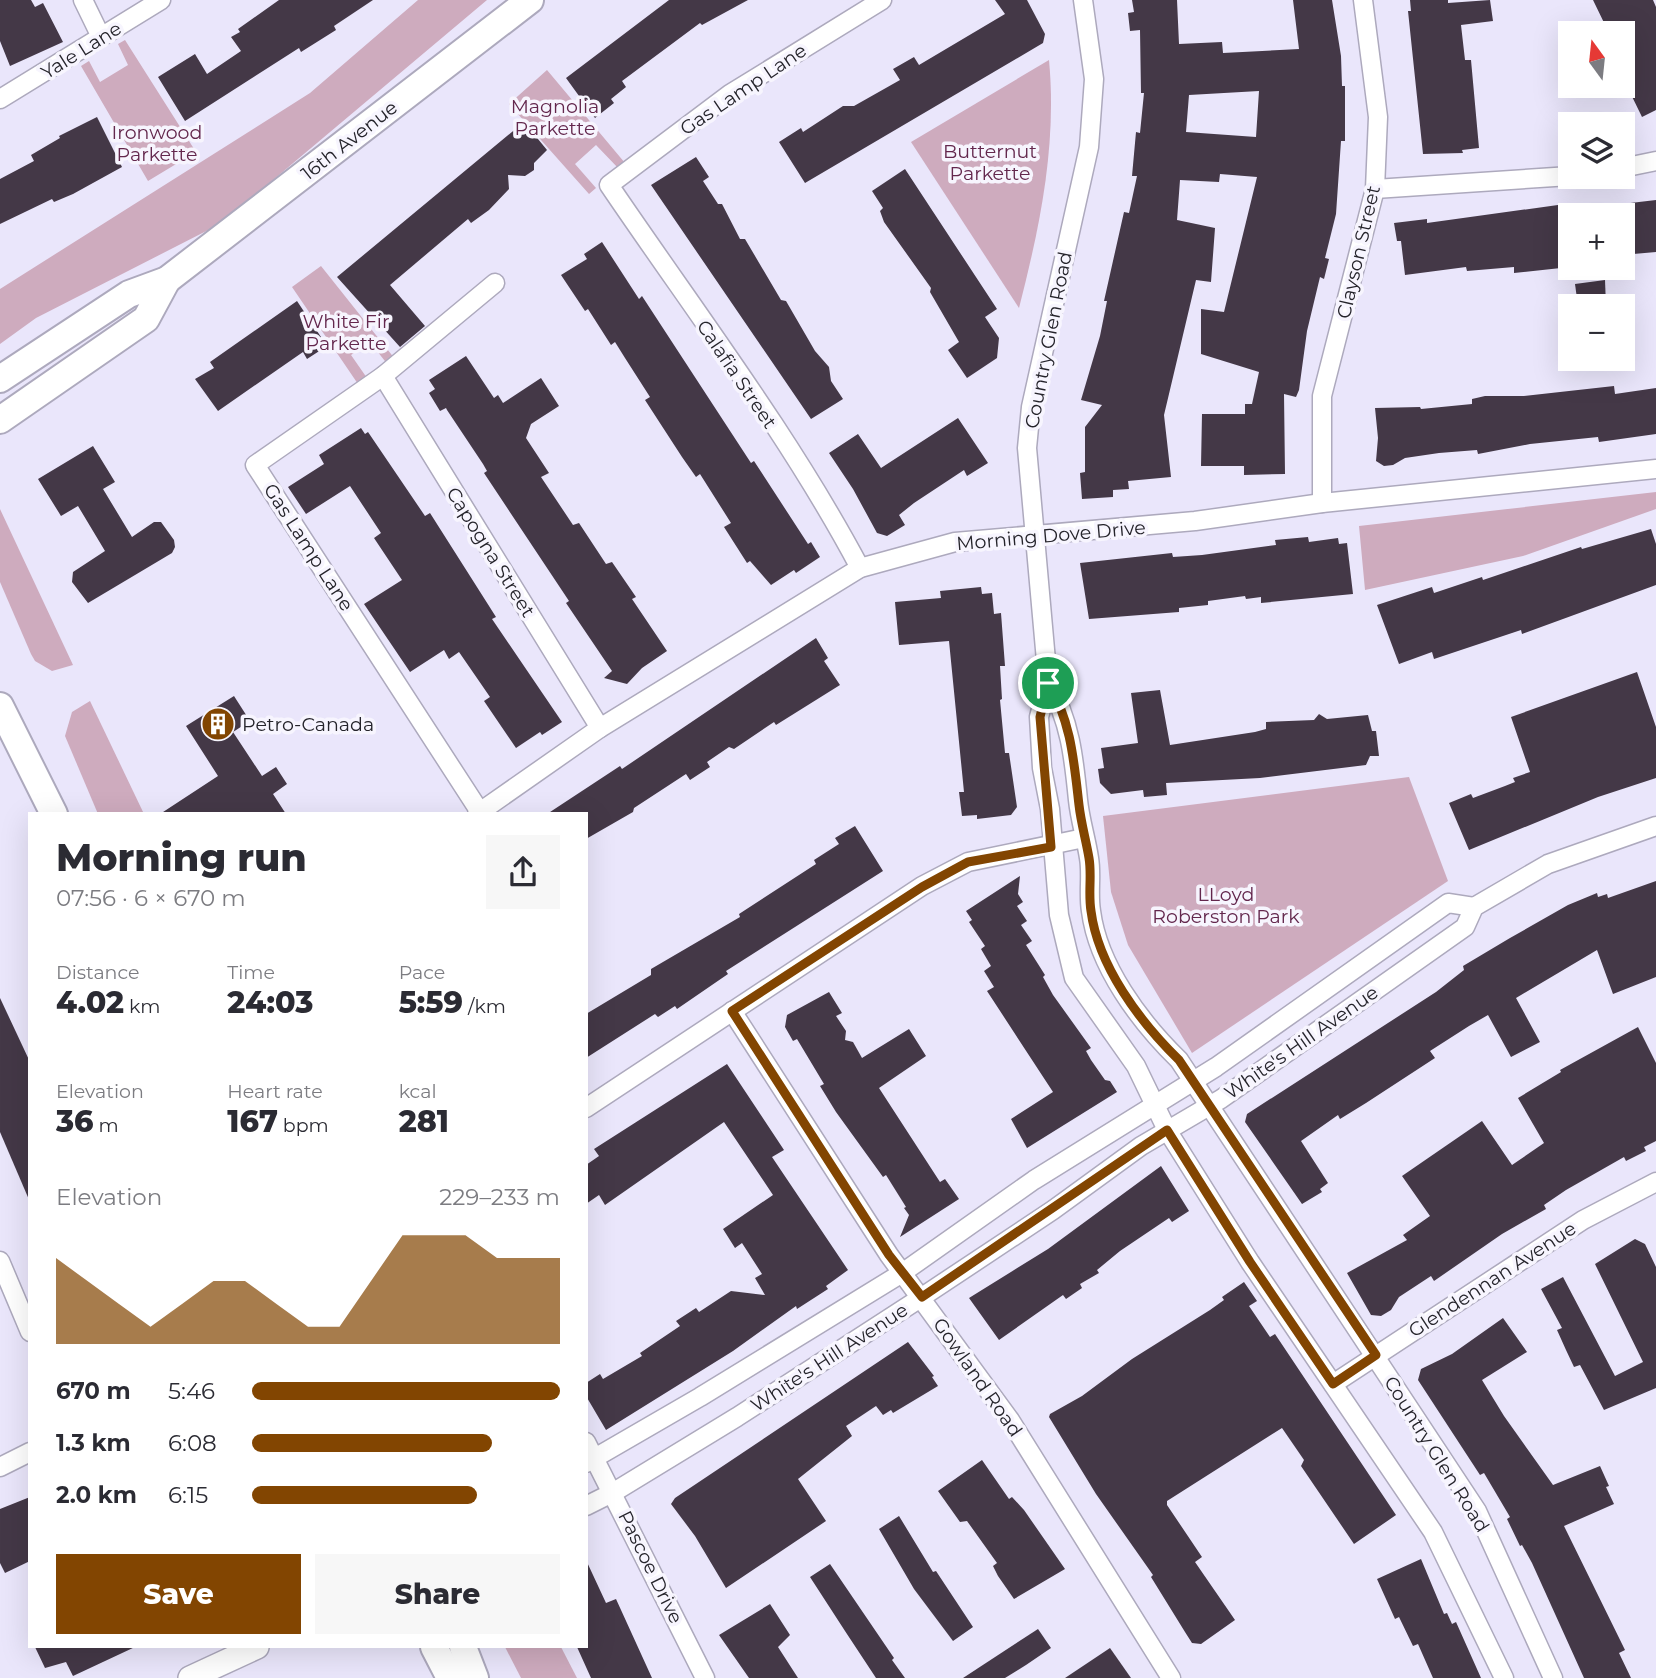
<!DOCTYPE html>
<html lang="en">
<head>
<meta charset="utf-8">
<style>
  body { margin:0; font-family:Montserrat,sans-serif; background:#f7f7f7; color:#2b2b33; height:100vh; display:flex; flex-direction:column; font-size:26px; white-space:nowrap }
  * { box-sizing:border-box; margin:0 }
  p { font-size:23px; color:#7c7c81 }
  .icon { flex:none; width:38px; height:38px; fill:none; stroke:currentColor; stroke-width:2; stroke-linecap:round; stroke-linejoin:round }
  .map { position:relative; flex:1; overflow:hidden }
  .drawer { position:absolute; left:28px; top:812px; width:560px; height:836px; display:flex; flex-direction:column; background:#fff; border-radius:0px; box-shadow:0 7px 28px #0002 }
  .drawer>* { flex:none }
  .needle { width:46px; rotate:345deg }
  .tools { position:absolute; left:1558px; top:21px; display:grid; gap:14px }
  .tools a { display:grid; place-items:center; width:77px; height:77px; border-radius:0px; background:#fff; box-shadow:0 7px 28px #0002; font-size:35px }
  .pin { position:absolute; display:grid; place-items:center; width:60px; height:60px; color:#fff; margin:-30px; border:4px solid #fff; border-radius:50%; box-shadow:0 2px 7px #0007 }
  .round { display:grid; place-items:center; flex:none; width:74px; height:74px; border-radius:0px; background:#f7f7f7 }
  .summary { display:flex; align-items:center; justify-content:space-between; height:119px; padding:0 28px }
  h1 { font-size:38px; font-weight:800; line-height:52px }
  .stats { display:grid; grid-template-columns:repeat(3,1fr); gap:10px; height:119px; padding:7px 28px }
  .stats div { display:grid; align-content:center }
  .stats b { font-size:30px; font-weight:800 }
  .stats small { font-size:19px; font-weight:400 }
  .stats p { font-size:19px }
  .chart { height:196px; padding:14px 28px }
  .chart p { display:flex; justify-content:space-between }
  .chart svg { width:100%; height:126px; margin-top:7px; fill:#824501; opacity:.7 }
  .primary-button { display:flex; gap:14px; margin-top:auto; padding:14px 28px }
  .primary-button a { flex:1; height:80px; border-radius:0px; background:#824501; color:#fff; font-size:28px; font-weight:800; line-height:80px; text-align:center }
  .primary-button a+a { background:#f7f7f7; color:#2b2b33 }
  ul { padding:0 28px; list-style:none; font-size:23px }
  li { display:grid; grid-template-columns:112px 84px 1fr; align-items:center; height:52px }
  li i { height:18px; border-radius:9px; background:#824501 }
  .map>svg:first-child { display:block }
</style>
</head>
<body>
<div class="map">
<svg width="1656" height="1678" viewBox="0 0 1656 1678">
  <rect width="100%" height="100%" fill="#eae6fb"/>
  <g fill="#ceabbe">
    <polygon points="418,0 487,0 222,223 36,318 0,344 0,289 310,93"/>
    <polygon points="125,40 196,152 148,181 81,66 89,61 100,82 128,65 118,44"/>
    <path d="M1049,60c8,85 -9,166 -30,248l-108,-166z"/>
    <polygon points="547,70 625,163 619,169 596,145 575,164 596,188 589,194 509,104"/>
    <polygon points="321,266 395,359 388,365 370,342 351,355 367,378 358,384 292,287"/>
    <polygon points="1656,492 1656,509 1523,556 1365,590 1359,526"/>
    <polygon points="0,509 73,665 52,671 35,661 31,654 0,582"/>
    <polygon points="90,701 144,814 98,814 65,736 72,712"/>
    <polygon points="1409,777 1448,881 1192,1053 1128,945 1111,892 1103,816"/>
    <polygon points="505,1647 561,1647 577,1678 521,1678"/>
  </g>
  <g fill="#443847" fill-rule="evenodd">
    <polygon points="0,0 31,0 35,7 43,3 63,42 10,66 0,41"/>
    <polygon points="279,0 373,0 334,26 336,30 301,52 299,48 185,121 158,77 195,54 207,74 241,51 231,37 240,32 238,29"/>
    <polygon points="669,0 748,0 702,25 700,23 622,81 626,87 611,99 614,103 595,118 566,78"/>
    <polygon points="995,0 1027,0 1045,34 1043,43 805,183 779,142 801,128 803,132 843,106 854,106 900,80 893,69 914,57 919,65 1005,14"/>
    <path d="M1132,0h45l2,44 43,-2 1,11 76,-4 -6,-49h39l9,56 1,30h3v55h-4l-5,73 -11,44 4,1 -5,20 -4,-2 -13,54 -8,59 -3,7 -12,-3 1,80 -41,1v-9h-43l1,-52h43v-10h7l7,-32 -58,-18v-45l23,3 33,-135 -37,-3 -1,8 -39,-2 -3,40 38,8 -4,54 -15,-2 -32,135 7,62 -43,4 1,8 -16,1v7l-31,2 -2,-26 5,-1v-45l17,-22 -21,-5 19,-64 7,-35h-3l20,-89 5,1 8,-37h-5l4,-44 4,1 4,-40h-3l-1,-63 -10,1 -2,-18 6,-1zM1259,91l-3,46 -70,-5 3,-37z"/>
    <polygon points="1410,0 1448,0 1448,3 1490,0 1493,21 1461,25 1465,60 1471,60 1479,148 1462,150 1463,153 1423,154 1408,11 1411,11"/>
    <polygon points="1593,0 1653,0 1656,7 1656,110 1642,117 1622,76 1622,33 1609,33"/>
    <polygon points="97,117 122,167 73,194 54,202 52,199 0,224 0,179 34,161 31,155 60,138 59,136"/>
    <polygon points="524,122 547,150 534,163 534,170 525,176 508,175 509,189 489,210 471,223 468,219 390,285 425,326 400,347 337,277"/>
    <polygon points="696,157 709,177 703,181 718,204 722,204 740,239 745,239 781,300 786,301 815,351 829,367 831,381 843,399 811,419 651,185"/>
    <polygon points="905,169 997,309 985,317 999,338 997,358 967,378 948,350 959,342 930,292 931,288 884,222 880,211 883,208 872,191"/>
    <polygon points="1656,200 1656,252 1622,255 1622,204"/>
    <polygon points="1565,204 1570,206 1570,267 1514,273 1514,267 1467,271 1466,267 1405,275 1401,241 1397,241 1394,223 1427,219 1427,223"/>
    <polygon points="602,242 639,299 642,296 751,463 754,461 808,544 811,542 820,557 796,573 794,570 771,585 750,561 747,563 724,527 731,523 700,474 696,477 682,457 645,400 650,397 625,358 615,342 611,345 588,309 585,311 561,275 587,259 584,254"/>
    <polygon points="1605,280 1606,306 1578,306 1575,284"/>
    <polygon points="297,301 327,346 307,359 303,352 218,411 195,379 214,368 210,362"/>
    <polygon points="466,356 494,398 498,395 503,403 541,378 559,406 531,424 526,438 549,473 541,477 573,525 579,523 606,564 612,562 636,597 632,599 667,651 642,668 627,684 604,678 612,671 566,603 569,601 484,473 487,471 483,464 447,410 446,408 440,411 429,393 435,389 429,380"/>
    <polygon points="1614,386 1615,394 1656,388 1656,434 1599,442 1598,437 1530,444 1478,454 1477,450 1439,453 1405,458 1393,465 1384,466 1376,461 1378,438 1375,408 1420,407 1421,409 1472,404 1472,399 1485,396 1524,396"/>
    <polygon points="958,418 988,463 967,476 964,470 914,503 899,515 905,525 887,536 877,533 853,489 829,453 858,434 881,468"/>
    <polygon points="361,428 365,434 368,432 425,516 430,513 496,617 492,619 562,722 542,735 540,732 516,748 484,701 490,697 459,652 449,659 444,650 410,672 364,604 402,580 374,538 381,533 350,486 306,514 288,487 324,464 319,455"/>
    <polygon points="93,446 115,482 103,489 132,537 154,522 161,522 174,540 175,547 172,553 88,603 72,582 73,572 105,551 78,506 61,516 38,479"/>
    <polygon points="1651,529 1656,544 1656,585 1522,634 1521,630 1434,659 1432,652 1399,664 1377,605 1432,587 1434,593 1482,577 1483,580 1581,547 1582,549"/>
    <polygon points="1308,537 1309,542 1338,538 1339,544 1347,543 1353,594 1261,603 1261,597 1246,599 1245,596 1208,601 1208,605 1179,608 1179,612 1089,619 1080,563 1172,553 1173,557 1202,555 1276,545 1275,540"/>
    <polygon points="981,587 982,594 992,593 994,614 1001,613 1005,666 1000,666 1002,699 1000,700 1005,753 1009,753 1017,807 1011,815 977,819 977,815 962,816 959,792 964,792 949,641 899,645 895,602 941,598 940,591"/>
    <polygon points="816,638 828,658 824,661 840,685 776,725 774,722 734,749 729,747 707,762 710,767 690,780 686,774 634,808 633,812 586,839 586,814 547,814 620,766 622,769"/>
    <polygon points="1637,672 1656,727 1656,778 1598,797 1469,850 1449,803 1471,794 1473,798 1505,786 1515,782 1513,778 1530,772 1511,717"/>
    <polygon points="1160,690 1170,745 1255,732 1266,729 1266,722 1314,720 1319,714 1327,719 1368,715 1372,731 1376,731 1379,756 1370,756 1366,765 1260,778 1166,783 1167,795 1144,797 1143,790 1111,794 1100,783 1098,769 1104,768 1101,748 1138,743 1131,693"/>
    <polygon points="234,696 250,721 233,732 262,776 276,767 287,784 273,794 286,814 160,814 218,776 186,726"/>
    <polygon points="855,826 883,871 726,971 728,974 677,1009 675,1006 658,1017 655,1014 586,1058 586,1014 651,975 651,969 740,917 739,914 816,864 814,860 839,844 835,838"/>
    <polygon points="1020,876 1018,894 1023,902 1017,906 1027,921 1021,925 1032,941 1026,945 1045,975 1043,977 1053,995 1091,1048 1086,1051 1091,1060 1105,1080 1110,1081 1117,1092 1027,1148 1011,1119 1053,1092 987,991 994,987 984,971 991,966 981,949 985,946 969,922 972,920 966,911"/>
    <polygon points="1656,881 1656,977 1613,994 1597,950 1516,998 1540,1042 1511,1057 1488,1015 1469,1026 1430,1051 1435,1058 1366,1103 1340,1119 1338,1115 1301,1141 1328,1183 1320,1189 1322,1192 1302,1204 1245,1122 1247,1114 1436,992 1464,970 1463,966 1510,938 1568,905 1597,893 1598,897 1607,894 1608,898"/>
    <polygon points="829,992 842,1013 836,1016 846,1031 845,1040 853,1042 862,1058 909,1029 926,1056 879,1088 940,1182 945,1179 959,1199 900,1237 909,1215 904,1208 906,1207 886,1175 883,1177 836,1112 820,1086 824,1084 797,1039 793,1041 785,1027 787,1015"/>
    <polygon points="0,998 30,1062 30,1202 0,1132"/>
    <polygon points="1638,1027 1656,1063 1656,1141 1644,1147 1646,1151 1626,1161 1624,1157 1566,1190 1544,1205 1546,1209 1502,1234 1434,1281 1431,1276 1399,1297 1391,1310 1381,1316 1371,1315 1347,1273 1407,1240 1403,1235 1430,1216 1402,1176 1482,1121 1512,1165 1544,1143 1518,1098 1561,1072 1560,1070"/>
    <polygon points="727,1064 784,1150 772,1157 848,1270 826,1286 828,1289 797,1309 796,1306 733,1351 606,1430 586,1396 586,1383 600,1374 603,1379 642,1356 640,1353 680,1326 676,1321 696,1308 699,1312 731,1291 765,1295 755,1278 762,1274 742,1243 735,1248 723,1229 773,1195 724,1122 605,1205 599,1195 586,1204 586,1165 599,1156 594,1149"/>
    <polygon points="1161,1166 1189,1211 1172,1222 1169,1218 1120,1251 1097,1270 1099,1273 1080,1284 1082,1288 1066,1299 1063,1295 999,1340 969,1298 1048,1249"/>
    <polygon points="1635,1239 1645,1244 1656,1267 1656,1388 1604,1410 1580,1365 1574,1367 1566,1350 1557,1330 1562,1328 1541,1289 1563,1277 1615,1376 1643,1362 1595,1264"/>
    <polygon points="1244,1282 1257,1301 1249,1306 1270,1337 1275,1334 1396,1515 1354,1544 1301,1466 1304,1460 1282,1428 1167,1501 1167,1505 1202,1557 1195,1562 1235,1620 1201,1644 1192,1643 1185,1632 1151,1577 1153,1575 1096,1494 1049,1417 1050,1414 1082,1396 1132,1359 1210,1310 1224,1300 1222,1297"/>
    <polygon points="1503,1318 1527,1352 1482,1380 1504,1416 1553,1485 1600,1466 1609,1486 1606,1487 1614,1504 1564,1526 1625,1650 1619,1653 1631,1678 1584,1678 1532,1563 1522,1545 1520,1546 1507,1519 1510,1517 1484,1473 1480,1475 1418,1380 1421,1369 1452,1354"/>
    <polygon points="908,1342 934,1376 932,1377 938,1386 893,1413 891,1410 883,1415 876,1406 846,1426 852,1436 798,1479 826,1521 726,1588 695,1536 671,1504 675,1498"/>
    <polygon points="982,1460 1009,1499 1012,1497 1024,1510 1065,1569 1014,1599 998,1576 993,1566 997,1563 967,1521 960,1522 938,1491"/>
    <polygon points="30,1497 30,1561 5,1573 0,1563 0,1509"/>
    <polygon points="899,1516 933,1572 936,1571 973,1627 953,1641 914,1589 879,1529"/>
    <polygon points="1421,1559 1444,1614 1447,1613 1452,1624 1456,1622 1481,1678 1433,1678 1418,1644 1413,1646 1399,1617 1395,1619 1377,1579"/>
    <polygon points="586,1560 606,1603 616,1599 652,1678 591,1678 577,1647 586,1647"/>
    <polygon points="830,1564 894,1658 892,1660 905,1678 876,1678 845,1631 810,1577"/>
    <polygon points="770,1604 790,1635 778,1647 798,1678 749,1678 719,1635"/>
    <polygon points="1038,1629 1051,1648 1026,1665 1005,1678 963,1678"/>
    <polygon points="35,1647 135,1647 73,1676 66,1662 45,1668"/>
    <polygon points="1110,1648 1131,1678 1065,1678"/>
  </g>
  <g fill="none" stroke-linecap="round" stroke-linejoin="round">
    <defs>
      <g id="minor">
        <polyline points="83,0 101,37"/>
        <polyline points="1083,0 1094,79 1089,147 1031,407 1027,448 1048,683 1039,717 1042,768 1050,809 1059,915 1074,978 1136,1066 1167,1130 1250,1262 1433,1532 1504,1678"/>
        <polyline points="0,99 161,0"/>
        <polyline points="1622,168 1656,161"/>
        <polyline points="1375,189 1570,176"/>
        <polyline points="383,376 600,728"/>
        <polyline points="1322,503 1322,396 1375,189 1378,117 1363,0"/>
        <path d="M860,568c-70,-132 -167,-259 -251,-383l121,-91 152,-94"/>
        <path d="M1048,683c22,36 26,76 30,117 2,20 8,38 11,58 3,17 -1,35 2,53 7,55 49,111 88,149l298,451 76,167"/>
        <polyline points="480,812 255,465 383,376 495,283"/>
        <polyline points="477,814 600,728 860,568 955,542 1195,521 1322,503 1656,469"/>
        <polyline points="732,1011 889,1255 1010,1420 1171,1678"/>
        <polyline points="586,1108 922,886 968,862 1084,838"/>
        <polyline points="0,1261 30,1332"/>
        <polyline points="1333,1384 1583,1220 1656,1182"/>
        <polyline points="586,1442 705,1678"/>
        <polyline points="586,1463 700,1397 902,1273 1034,1180 1216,1067 1448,903 1474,907"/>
        <polyline points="0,1467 30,1452"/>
        <polyline points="586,1506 614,1492 737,1417 922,1297 1053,1210 1141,1146 1221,1099 1465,927 1474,907 1548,864 1656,826"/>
      </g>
      <polyline id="tertiary" points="190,1678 257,1647"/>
      <g id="secondary">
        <polyline points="0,379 129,294 167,280 530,0"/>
        <polyline points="0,420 146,319 167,280"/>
        <polyline points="0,706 54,814"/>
        <polyline points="434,1647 450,1678"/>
        <polyline points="463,1647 475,1678"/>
      </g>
    </defs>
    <use href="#minor" stroke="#ada9bd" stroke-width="21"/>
    <use href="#tertiary" stroke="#ada9bd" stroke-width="26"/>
    <use href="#secondary" stroke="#ada9bd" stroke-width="30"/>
    <use href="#minor" stroke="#fff" stroke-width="18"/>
    <use href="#tertiary" stroke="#fff" stroke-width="23"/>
    <use href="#secondary" stroke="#fff" stroke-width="26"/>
  </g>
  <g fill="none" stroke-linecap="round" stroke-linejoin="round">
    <defs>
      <path id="route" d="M1048,683c23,37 26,79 31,122 2,18 7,35 10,53 3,17 -1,35 2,53 7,55 49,111 88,149l197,295 -43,29 -83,-122 -83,-132 -245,167 -33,-42 -157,-244 190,-124 46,-25 83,-15 -11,-130z"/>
    </defs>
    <use href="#route" stroke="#fff" stroke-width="14"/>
    <use href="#route" stroke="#824501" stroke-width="9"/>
  </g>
  <defs>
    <symbol id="building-disc" viewBox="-11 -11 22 22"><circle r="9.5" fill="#824501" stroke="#f7f5fe"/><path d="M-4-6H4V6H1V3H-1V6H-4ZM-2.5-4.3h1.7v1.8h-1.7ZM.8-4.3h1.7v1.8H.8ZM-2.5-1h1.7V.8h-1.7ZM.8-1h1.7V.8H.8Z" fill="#fff"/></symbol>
  </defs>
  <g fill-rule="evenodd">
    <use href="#building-disc" x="199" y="705" width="38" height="38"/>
  </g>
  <g text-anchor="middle" stroke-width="7" stroke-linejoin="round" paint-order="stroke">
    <g font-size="19" fill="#25242b" stroke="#f7f5fe">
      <text transform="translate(81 50) rotate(-32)" y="7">Yale Lane</text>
      <text transform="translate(743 89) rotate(-34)" y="7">Gas Lamp Lane</text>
      <text transform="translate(349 140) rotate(-38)" y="7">16th Avenue</text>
      <text transform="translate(1358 252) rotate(-77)" y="7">Clayson Street</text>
      <text transform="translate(1048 340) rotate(-79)" y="7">Country Glen Road</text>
      <text transform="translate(737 374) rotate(56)" y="7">Calafia Street</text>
      <text transform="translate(1051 535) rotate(-5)" y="7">Morning Dove Drive</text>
      <text transform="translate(309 547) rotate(57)" y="7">Gas Lamp Lane</text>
      <text transform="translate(491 552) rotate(58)" y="7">Capogna Street</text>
      <text transform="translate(1301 1042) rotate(-35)" y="7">White's Hill Avenue</text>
      <text transform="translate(1492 1279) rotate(-33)" y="7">Glendennan Avenue</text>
      <text transform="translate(829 1357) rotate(-33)" y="7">White's Hill Avenue</text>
      <text transform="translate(978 1377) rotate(55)" y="7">Gowland Road</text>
      <text transform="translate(1437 1454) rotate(58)" y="7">Country Glen Road</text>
      <text transform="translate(651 1567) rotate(64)" y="7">Pascoe Drive</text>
    </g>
    <g font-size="19" fill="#63274d" stroke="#f7f5fe">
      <text x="555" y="113">Magnolia<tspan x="555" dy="22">Parkette</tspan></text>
      <text x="157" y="139">Ironwood<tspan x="157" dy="22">Parkette</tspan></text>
      <text x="990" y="158">Butternut<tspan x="990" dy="22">Parkette</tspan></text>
      <text x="346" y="328">White Fir<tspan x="346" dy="22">Parkette</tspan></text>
      <text x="1226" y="901">LLoyd<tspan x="1226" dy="22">Roberston Park</tspan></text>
    </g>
    <g font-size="19" fill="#25242b" stroke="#f7f5fe" text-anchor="start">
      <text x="242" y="731">Petro-Canada</text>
    </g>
  </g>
</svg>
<div class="tools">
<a><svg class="needle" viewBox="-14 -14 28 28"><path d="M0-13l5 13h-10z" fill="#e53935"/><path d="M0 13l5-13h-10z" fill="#7c7c81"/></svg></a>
<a><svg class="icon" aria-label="layers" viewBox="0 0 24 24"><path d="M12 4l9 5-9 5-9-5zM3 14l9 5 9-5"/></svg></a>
<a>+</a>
<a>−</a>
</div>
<div class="pin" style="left:1048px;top:683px;background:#1e9e55"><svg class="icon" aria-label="arrive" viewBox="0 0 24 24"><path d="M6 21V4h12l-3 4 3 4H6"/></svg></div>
<section class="drawer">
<div class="summary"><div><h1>Morning run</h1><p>07:56 · 6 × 670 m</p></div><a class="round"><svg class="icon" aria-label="share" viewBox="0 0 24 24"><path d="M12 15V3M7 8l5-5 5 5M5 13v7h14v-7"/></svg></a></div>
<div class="stats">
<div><p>Distance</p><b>4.02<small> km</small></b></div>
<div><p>Time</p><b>24:03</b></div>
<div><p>Pace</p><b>5:59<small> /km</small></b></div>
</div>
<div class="stats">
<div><p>Elevation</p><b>36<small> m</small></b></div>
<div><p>Heart rate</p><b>167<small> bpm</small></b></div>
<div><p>kcal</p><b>281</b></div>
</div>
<div class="chart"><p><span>Elevation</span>229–233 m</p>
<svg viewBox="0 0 160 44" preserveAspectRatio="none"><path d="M0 44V14L10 22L20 30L30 38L40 30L50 22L60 22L70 30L80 38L90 38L100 22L110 6L120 6L130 6L140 14L150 14L160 14V44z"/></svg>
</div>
<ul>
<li><b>670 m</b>5:46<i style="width:100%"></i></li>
<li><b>1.3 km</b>6:08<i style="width:78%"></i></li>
<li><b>2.0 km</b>6:15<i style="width:73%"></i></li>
</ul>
<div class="primary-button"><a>Save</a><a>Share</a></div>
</section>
</div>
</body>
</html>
